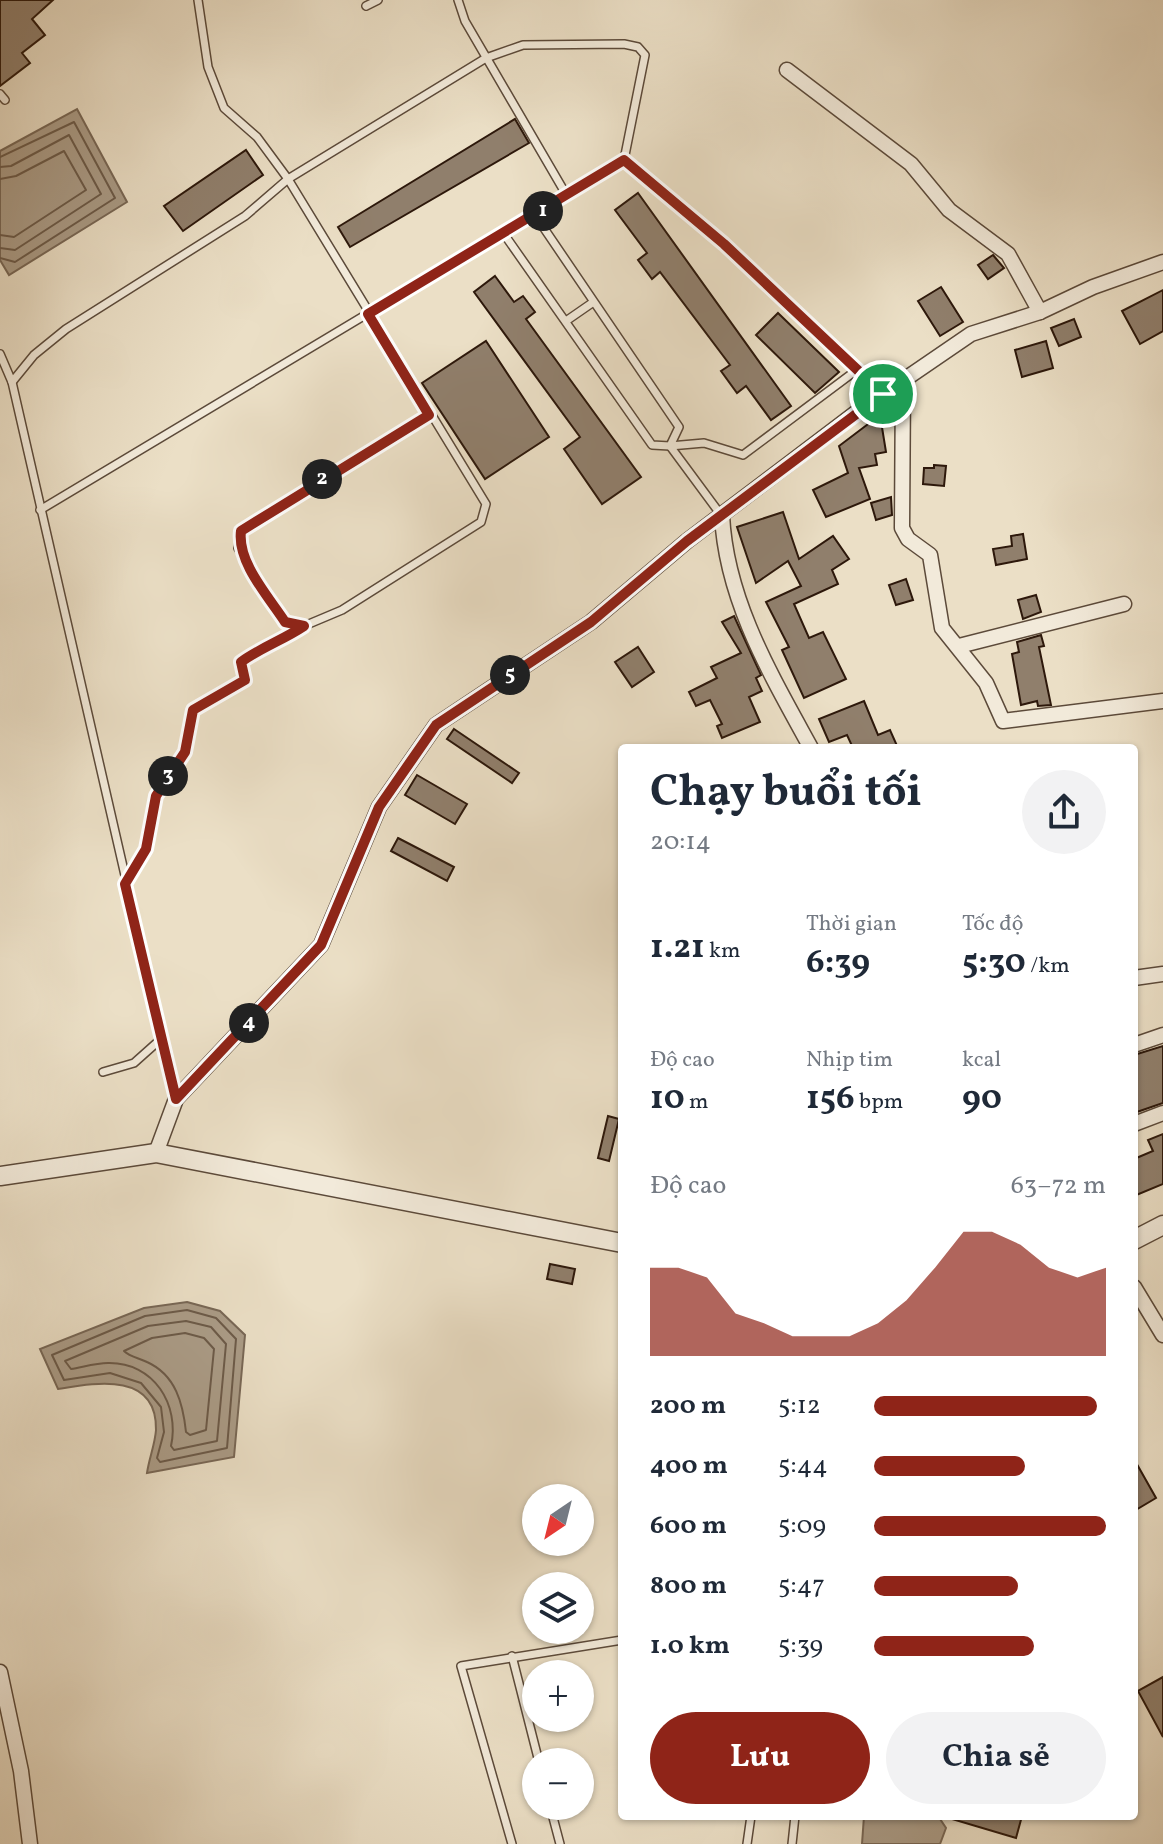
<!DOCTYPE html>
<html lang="vi">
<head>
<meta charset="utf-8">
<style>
  body { margin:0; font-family:Vollkorn,serif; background:#f2f2f3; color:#1f2937; height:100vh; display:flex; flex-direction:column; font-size:30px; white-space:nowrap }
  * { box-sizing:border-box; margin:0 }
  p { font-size:26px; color:#747a83 }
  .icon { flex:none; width:44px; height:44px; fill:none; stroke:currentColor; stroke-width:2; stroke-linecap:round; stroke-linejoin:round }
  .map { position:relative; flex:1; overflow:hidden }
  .details { position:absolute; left:618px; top:744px; width:520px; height:1076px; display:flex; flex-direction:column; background:#fff; border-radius:8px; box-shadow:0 2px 6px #0004 }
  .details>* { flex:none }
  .needle { width:52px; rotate:215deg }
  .buttons { position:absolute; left:522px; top:1484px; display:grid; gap:16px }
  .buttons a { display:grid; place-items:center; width:72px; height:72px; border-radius:50%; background:#fff; box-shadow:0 2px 6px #0004; font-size:40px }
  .pin { position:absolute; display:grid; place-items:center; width:68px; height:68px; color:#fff; margin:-34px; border:4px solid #fff; border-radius:50%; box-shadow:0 2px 8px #0007 }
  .km { position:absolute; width:40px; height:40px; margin:-20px; border-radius:50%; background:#222; color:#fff; font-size:22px; line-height:40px; text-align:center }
  .round { display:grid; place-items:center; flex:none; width:84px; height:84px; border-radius:42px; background:#f2f2f3 }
  .head { display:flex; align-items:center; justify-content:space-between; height:136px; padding:0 32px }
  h1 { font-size:44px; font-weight:700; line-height:60px }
  .figures { display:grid; grid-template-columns:repeat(3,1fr); gap:12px; height:136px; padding:8px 32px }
  .figures div { display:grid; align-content:center }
  .figures b { font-size:34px; font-weight:700 }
  .figures small { font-size:22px; font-weight:400 }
  .figures p { font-size:22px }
  .chart { height:224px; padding:16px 32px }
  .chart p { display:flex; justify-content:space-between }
  .chart svg { width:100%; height:144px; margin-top:8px; fill:#8f2418; opacity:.7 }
  .cta { display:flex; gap:16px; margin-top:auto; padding:16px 32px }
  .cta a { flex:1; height:92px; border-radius:48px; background:#8f2418; color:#fff; font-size:32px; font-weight:700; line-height:92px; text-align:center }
  .cta a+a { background:#f2f2f3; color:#1f2937 }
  ul { padding:0 32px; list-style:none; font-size:26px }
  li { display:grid; grid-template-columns:128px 96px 1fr; align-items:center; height:60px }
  li i { height:20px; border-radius:10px; background:#8f2418 }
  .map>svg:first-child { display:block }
</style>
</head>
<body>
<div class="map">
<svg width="1163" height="1844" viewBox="0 0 1163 1844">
  <rect width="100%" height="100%" fill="#ebdfc6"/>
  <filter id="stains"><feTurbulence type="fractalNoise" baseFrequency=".0025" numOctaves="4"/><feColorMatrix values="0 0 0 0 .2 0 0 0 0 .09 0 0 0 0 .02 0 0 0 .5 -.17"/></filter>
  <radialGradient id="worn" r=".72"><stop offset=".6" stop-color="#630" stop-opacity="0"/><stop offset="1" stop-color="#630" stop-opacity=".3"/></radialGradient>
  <g fill="#aa9b86" stroke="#786755" stroke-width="2">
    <polygon points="77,109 127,202 9,275 0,260 0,151"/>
    <path d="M187,1302l33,9 25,24 -11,122 -87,16c2,-14 8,-29 9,-43 1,-59 -61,-47 -98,-41l-18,-40 104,-41z"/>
    <polygon points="864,1816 938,1816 946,1828 940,1844 862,1844"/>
  </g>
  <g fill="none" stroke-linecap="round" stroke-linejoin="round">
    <g stroke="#6c5a48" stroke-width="2">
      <polyline points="0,157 74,122 115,198 15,262 0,258"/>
      <polyline points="0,167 11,166 69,135 101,194 15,250 0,248"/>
      <polyline points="0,179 16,176 64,151 86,190 14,237 0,235"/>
      <polygon points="187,1310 216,1318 236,1339 227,1448 160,1462 157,1458 164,1432 161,1407 141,1383 110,1373 64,1380 52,1355 145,1316"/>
      <path d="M186,1321l25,6 15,17 -9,97 -43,9 -3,-4c9,-41 -17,-84 -63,-83 -12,0 -25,4 -37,6l-6,-8 83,-35z"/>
      <path d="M185,1333l19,5 10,11 -8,81 -16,5 -4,-3c-3,-28 -10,-57 -39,-70 -8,-4 -17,-5 -23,-11l28,-13z"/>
    </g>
  </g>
  <g fill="#907f6c" stroke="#2d180b" stroke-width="2">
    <polygon points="0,0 53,0 32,19 45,35 22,53 30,63 0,86"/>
    <polygon points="515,119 529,143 350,247 338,227"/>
    <polygon points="246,150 263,175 183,231 164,206"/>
    <polygon points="638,193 791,406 771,420 746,386 737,393 721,371 730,365 660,272 652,279 638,260 647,253 615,210"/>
    <polygon points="993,255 1004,268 988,279 978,265"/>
    <polygon points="495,276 514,302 523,296 535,312 526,319 641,477 602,504 564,449 580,437 474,292"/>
    <polygon points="941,287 963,322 940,336 918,301"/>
    <polygon points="1163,290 1163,331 1140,344 1122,311"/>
    <polygon points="778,313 839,372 815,393 756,335"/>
    <polygon points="1074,319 1081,337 1059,346 1051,328"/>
    <polygon points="486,341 549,437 485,479 422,383"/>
    <polygon points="1046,341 1053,368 1022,377 1015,350"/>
    <polygon points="880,415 886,452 875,454 877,465 859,468 870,499 826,517 813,490 848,473 839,446"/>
    <polygon points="934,465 946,466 944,486 923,484 924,468 934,468"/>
    <polygon points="891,497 892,515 876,520 871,503"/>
    <polygon points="783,512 799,559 833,536 849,559 832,570 838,584 794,604 809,638 823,632 846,679 804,698 782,650 789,647 766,602 801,586 788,561 756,583 737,527"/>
    <polygon points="1023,534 1027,559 996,565 993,549 1012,546 1011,536"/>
    <polygon points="906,579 913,600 896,605 889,585"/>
    <polygon points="1036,595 1041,612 1023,619 1018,600"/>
    <polygon points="734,616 761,675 756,678 762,691 749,697 760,722 722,738 717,726 722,724 710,700 696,706 689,692 717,678 711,667 741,653 722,622"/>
    <polygon points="1041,635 1044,646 1039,647 1051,705 1038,706 1037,701 1021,705 1012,654 1019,652 1017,642"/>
    <polygon points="638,647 654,672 632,687 615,662"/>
    <polygon points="864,701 878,735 890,730 898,748 853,748 847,735 829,742 819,719"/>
    <polygon points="454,729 519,773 512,783 447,739"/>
    <polygon points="417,775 467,804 455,824 405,795"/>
    <polygon points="398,838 454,867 447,881 391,851"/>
    <polygon points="1163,1046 1163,1103 1134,1113 1134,1055"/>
    <polygon points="608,1116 619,1119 609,1161 598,1158"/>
    <polygon points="1163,1134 1163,1184 1134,1196 1134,1159 1153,1151 1148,1140"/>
    <polygon points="550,1264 575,1269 572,1284 547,1279"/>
    <polygon points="1134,1459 1156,1498 1134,1511"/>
    <polygon points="1163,1677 1163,1737 1138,1691"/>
    <polygon points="952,1816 1022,1816 1016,1838 952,1819"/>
  </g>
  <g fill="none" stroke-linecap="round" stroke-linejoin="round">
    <defs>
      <g id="service">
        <polyline points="198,0 208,67 224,108 257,137 288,179 486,504 481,522 342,610 304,626 285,622 238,548 241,531 429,415"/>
        <polyline points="458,0 465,21 567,196"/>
        <polyline points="366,6 378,0"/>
        <polyline points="0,94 5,100"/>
        <polyline points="624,160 724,244 883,394"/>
        <polyline points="504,234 652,445 670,446 679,427 535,215"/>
        <polyline points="566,321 592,303"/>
        <polyline points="0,354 12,382 176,1098"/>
        <polyline points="12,382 34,355 66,329 245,216 288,179 486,58 523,45 624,44 638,47 645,55 624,160 40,510"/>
        <polyline points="670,446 704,443 743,455 858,369"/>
        <polyline points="670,446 721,515"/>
        <polyline points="103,1072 134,1063 162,1038"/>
        <polyline points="512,1656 539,1762"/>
        <polyline points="550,1806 560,1844"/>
        <polyline points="512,1844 461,1666 622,1640"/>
        <polyline points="747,1844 751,1816"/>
        <polyline points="792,1844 795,1816"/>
      </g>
      <g id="minor">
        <polyline points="787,70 911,164 949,210 1008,254 1040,312"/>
        <polyline points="903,380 902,528 908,539 930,555 942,628 986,683 1003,721 1163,701"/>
        <path d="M722,515c4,85 49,160 89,233"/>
        <polyline points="959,646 1124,604"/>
        <polyline points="1134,978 1163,974"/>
        <polyline points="1134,1045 1163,1035"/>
        <polyline points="1134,1124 1163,1113"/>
        <polyline points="156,1153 176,1099 321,945 379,807 436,725 591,622 687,541 857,412 971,334 1040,312 1093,287 1163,262"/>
        <polyline points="1134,1287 1163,1335"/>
        <polyline points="0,1672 21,1771 30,1844"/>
      </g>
      <g id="tertiary">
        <polyline points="0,1176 156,1153 622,1243"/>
        <polyline points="1134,1240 1163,1225"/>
      </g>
    </defs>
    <use href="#service" stroke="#5c4a3a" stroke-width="10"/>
    <use href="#minor" stroke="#5c4a3a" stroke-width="17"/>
    <use href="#tertiary" stroke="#5c4a3a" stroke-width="21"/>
    <polyline stroke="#2d180b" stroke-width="3" stroke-dasharray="6 4" stroke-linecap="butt" points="135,867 146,849 156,796 185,752 193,710 245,680 241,662 263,646 292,634"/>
    <use href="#service" stroke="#f2eada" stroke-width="7"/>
    <use href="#minor" stroke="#f2eada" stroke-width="14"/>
    <use href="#tertiary" stroke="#f2eada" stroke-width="18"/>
  </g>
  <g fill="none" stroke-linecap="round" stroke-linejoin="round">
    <defs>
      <path id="route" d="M624,160l100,84 159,150 -196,147 -96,81 -155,103 -57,82 -58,138 -145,154 -51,-215 21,-35 10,-53 29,-44 8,-42 52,-30 -4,-18c21,-15 42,-22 63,-36l-19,-4c-17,-26 -48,-60 -44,-91l188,-116 -61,-101z"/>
    </defs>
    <use href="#route" stroke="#fff" stroke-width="16"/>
    <use href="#route" stroke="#8f2418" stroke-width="10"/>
  </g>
  <rect width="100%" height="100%" filter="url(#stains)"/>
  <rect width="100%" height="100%" fill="url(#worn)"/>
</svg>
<div class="buttons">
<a><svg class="needle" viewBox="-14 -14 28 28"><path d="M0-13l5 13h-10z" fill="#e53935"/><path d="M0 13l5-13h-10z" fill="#747a83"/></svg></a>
<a><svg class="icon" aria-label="layers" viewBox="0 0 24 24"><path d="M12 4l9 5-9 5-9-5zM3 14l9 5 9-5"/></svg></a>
<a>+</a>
<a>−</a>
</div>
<div class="pin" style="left:883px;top:394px;background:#1e9e55"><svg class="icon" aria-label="arrive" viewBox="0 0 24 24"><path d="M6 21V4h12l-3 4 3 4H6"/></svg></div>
<b class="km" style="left:543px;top:211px">1</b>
<b class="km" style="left:322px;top:479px">2</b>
<b class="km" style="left:168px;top:776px">3</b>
<b class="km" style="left:249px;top:1023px">4</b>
<b class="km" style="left:510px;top:675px">5</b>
<section class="details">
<div class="head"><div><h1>Chạy buổi tối</h1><p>20:14</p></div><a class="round"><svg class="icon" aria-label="share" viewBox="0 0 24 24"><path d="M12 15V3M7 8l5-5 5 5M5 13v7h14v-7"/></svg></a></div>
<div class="figures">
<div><b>1.21<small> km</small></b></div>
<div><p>Thời gian</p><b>6:39</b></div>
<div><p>Tốc độ</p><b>5:30<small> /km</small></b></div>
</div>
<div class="figures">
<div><p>Độ cao</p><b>10<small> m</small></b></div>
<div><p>Nhịp tim</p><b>156<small> bpm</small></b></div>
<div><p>kcal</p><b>90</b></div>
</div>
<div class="chart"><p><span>Độ cao</span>63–72 m</p>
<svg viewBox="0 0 160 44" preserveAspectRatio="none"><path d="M0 44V17L10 17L20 20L30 31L40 34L50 38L60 38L70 38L80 34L90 27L100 17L110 6L120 6L130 10L140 17L150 20L160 17V44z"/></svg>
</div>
<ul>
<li><b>200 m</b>5:12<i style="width:96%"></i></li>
<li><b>400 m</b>5:44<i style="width:65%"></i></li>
<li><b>600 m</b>5:09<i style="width:100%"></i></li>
<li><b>800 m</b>5:47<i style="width:62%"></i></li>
<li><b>1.0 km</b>5:39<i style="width:69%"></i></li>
</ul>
<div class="cta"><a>Lưu</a><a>Chia sẻ</a></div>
</section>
</div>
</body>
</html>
